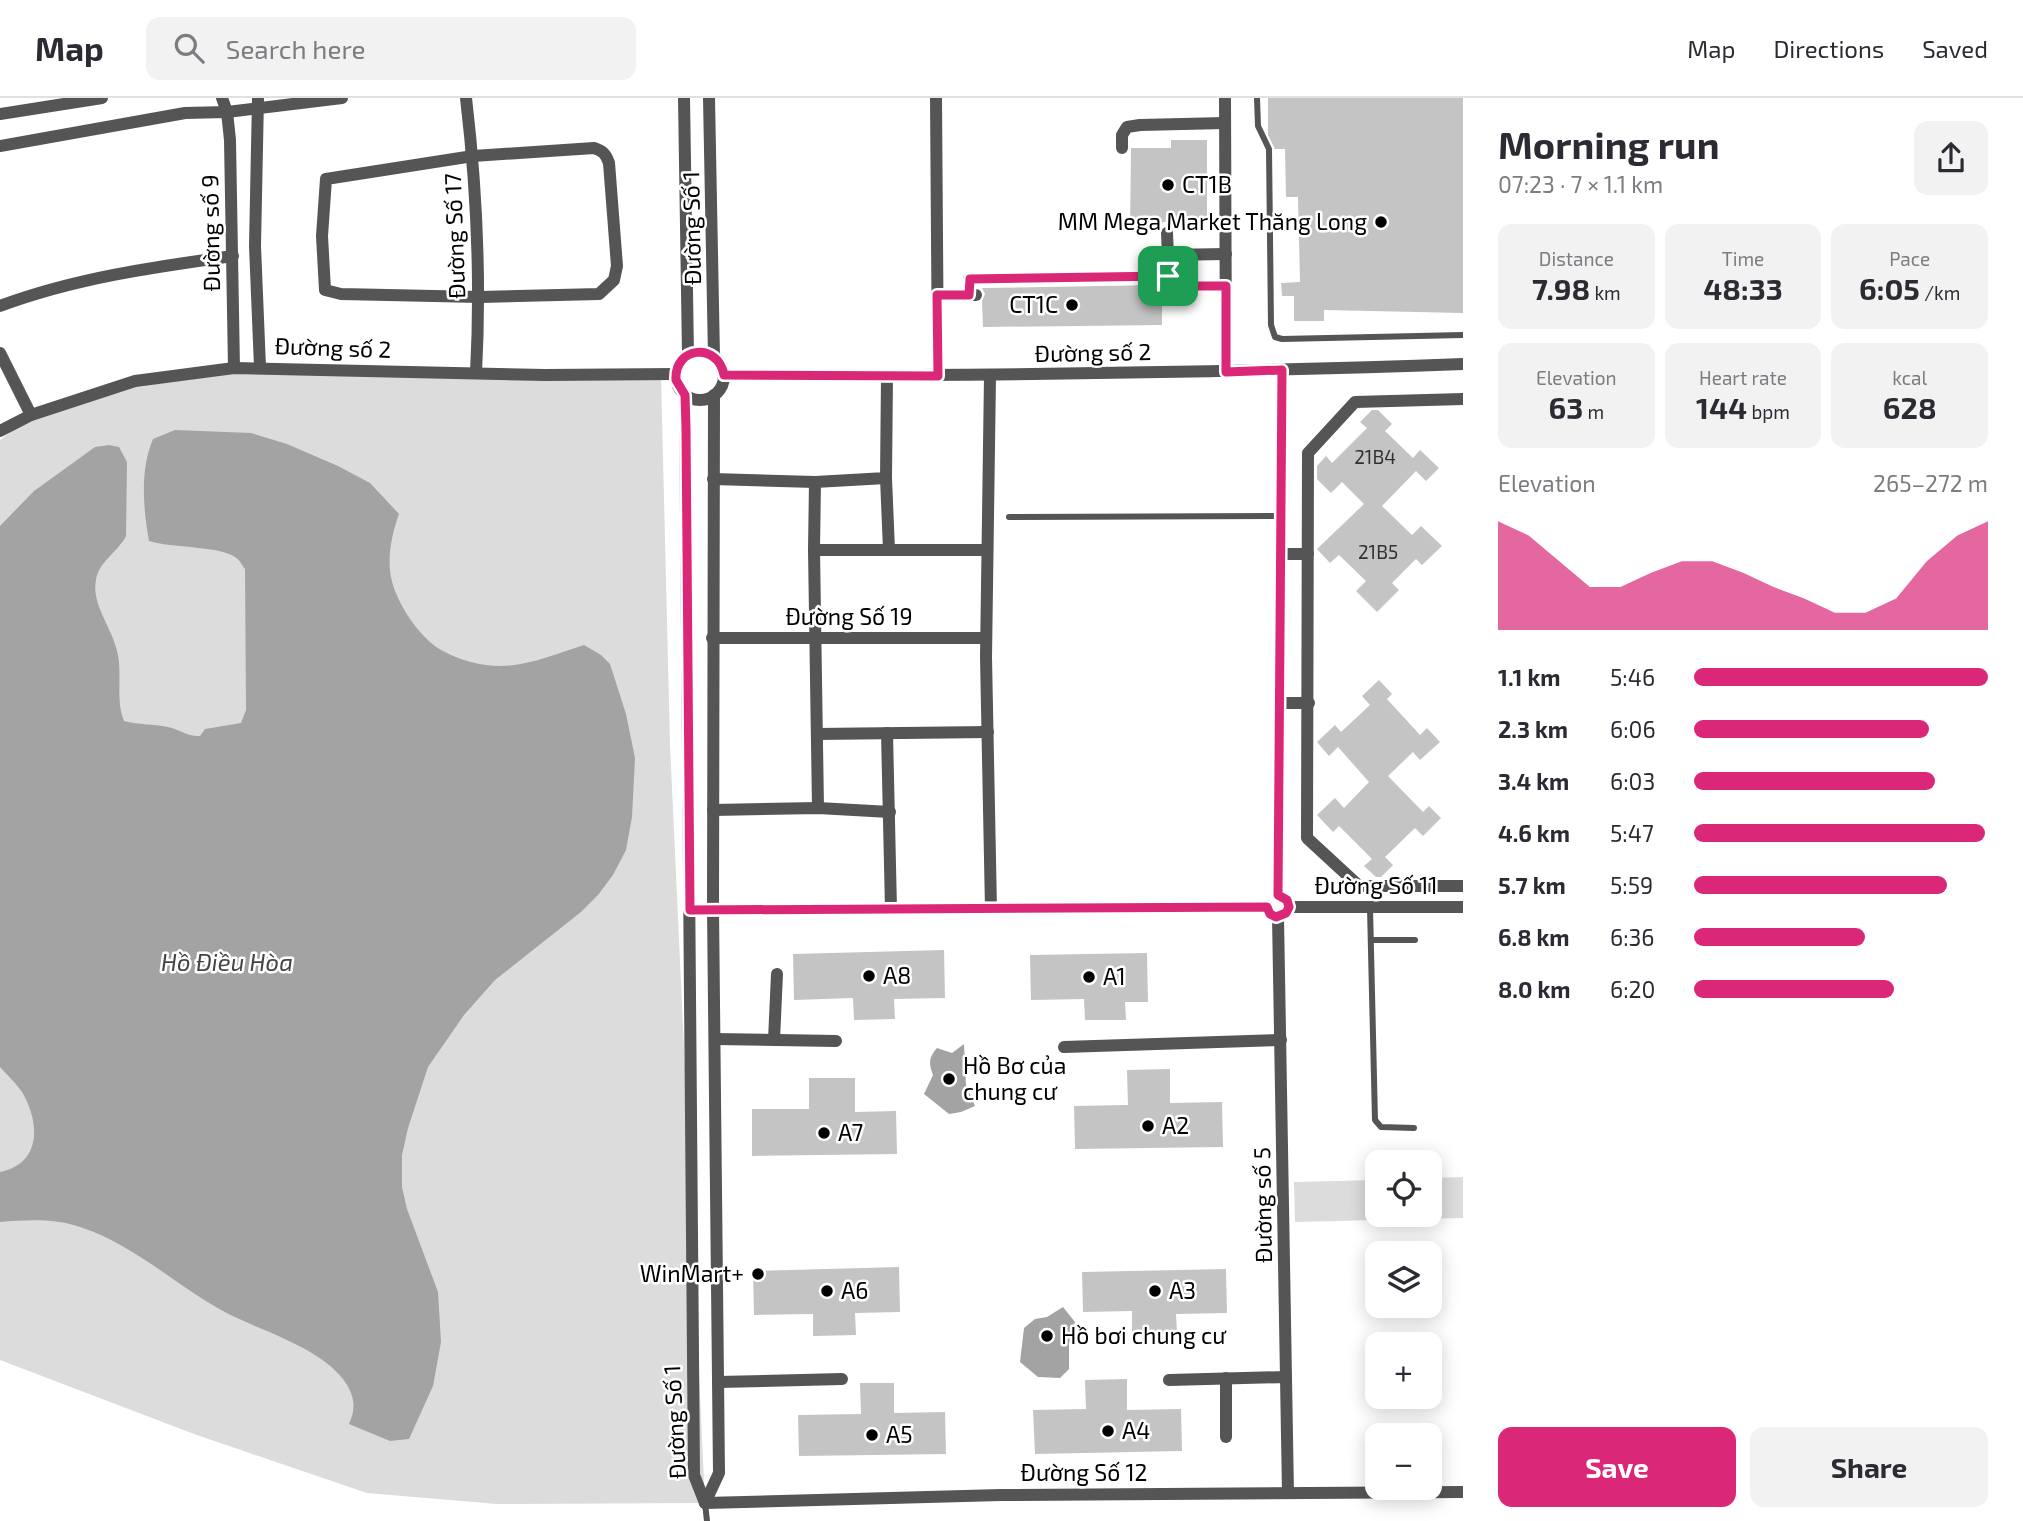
<!DOCTYPE html>
<html lang="en">
<head>
<meta charset="utf-8">
<style>
  body { margin:0; font-family:"Exo 2",sans-serif; background:#f2f2f3; color:#2b2b33; height:100vh; display:flex; flex-direction:column; font-size:26px; white-space:nowrap }
  * { box-sizing:border-box; margin:0 }
  p { font-size:23px; color:#7c7c81 }
  .icon { flex:none; width:38px; height:38px; fill:none; stroke:currentColor; stroke-width:2; stroke-linecap:round; stroke-linejoin:round }
  .map { position:relative; flex:1; overflow:hidden }
  .details { display:flex; flex-direction:column; background:#fff; width:560px }
  .details>* { flex:none }
  .fabs { position:absolute; left:1365px; top:1052px; display:grid; gap:14px }
  .fabs a { display:grid; place-items:center; width:77px; height:77px; border-radius:14px; background:#fff; box-shadow:0 4px 18px #0003; font-size:35px }
  .pin { position:absolute; display:grid; place-items:center; width:60px; height:60px; color:#fff; margin:-30px; border-radius:14px; box-shadow:0 4px 10px #0006 }
  .round { display:grid; place-items:center; flex:none; width:74px; height:74px; border-radius:14px; background:#f2f2f3 }
  .head { display:flex; align-items:center; justify-content:space-between; height:119px; padding:0 35px }
  h1 { font-size:38px; font-weight:700; line-height:52px }
  .figures { display:grid; grid-template-columns:repeat(3,1fr); gap:10px; height:119px; padding:7px 35px }
  .figures div { display:grid; align-content:center; border-radius:14px; background:#f2f2f3; text-align:center }
  .figures b { font-size:30px; font-weight:700 }
  .figures small { font-size:19px; font-weight:400 }
  .figures p { font-size:19px }
  .chart { height:196px; padding:14px 35px }
  .chart p { display:flex; justify-content:space-between }
  .chart svg { width:100%; height:126px; margin-top:7px; fill:#db2777; opacity:.7 }
  .primary-button { display:flex; gap:14px; margin-top:auto; padding:14px 35px }
  .primary-button a { flex:1; height:80px; border-radius:14px; background:#db2777; color:#fff; font-size:28px; font-weight:700; line-height:80px; text-align:center }
  .primary-button a+a { background:#f2f2f3; color:#2b2b33 }
  ul { padding:0 35px; list-style:none; font-size:23px }
  li { display:grid; grid-template-columns:112px 84px 1fr; align-items:center; height:52px }
  li i { height:18px; border-radius:9px; background:#db2777 }
  header { display:flex; align-items:center; gap:42px; box-sizing:border-box; height:98px; padding:0 35px; background:#fff; border-bottom:2px solid #e1e1e2 }
  header strong { font-size:33px }
  nav { display:flex; gap:38px; margin-inline-start:auto; font-size:24px }
  .search { width:490px; height:63px; background:#f2f2f3; display:flex; align-items:center; gap:18px; box-sizing:border-box; padding:0 24px; border-radius:14px; color:#7c7c81; font-size:26px }
  main { display:flex; flex:1; min-height:0 }
  .map>svg:first-child { display:block }
</style>
</head>
<body>
<header>
<strong>Map</strong>
<div class="search"><svg class="icon" aria-label="search" viewBox="0 0 24 24"><circle cx="10" cy="10" r="6"/><path d="M15 15l6 6"/></svg>Search here</div>
<nav><a>Map</a><a>Directions</a><a>Saved</a></nav>
</header>
<main>
<div class="map">
<svg width="1463" height="1423" viewBox="0 0 1463 1423">
  <rect width="100%" height="100%" fill="#fff"/>
  <g fill="#dcdcdc">
    <polygon points="260,271 661,278 670,646 705,1405 497,1406 367,1395 194,1336 0,1262 0,342 31,319 136,285"/>
    <polygon points="1463,1079 1463,1120 1295,1124 1294,1084 1377,1082 1377,1116 1430,1116 1430,1080"/>
  </g>
  <g fill="#a3a3a3">
    <path d="M175,332l76,3 36,11 51,22 32,17 29,31c-7,19 -12,43 -8,63 5,26 29,62 52,74 16,9 39,15 57,15 29,0 58,-13 84,-21l17,10 9,9 16,50 9,44 -3,59 -6,33 -13,25 -15,20 -17,17 -86,68 -31,35 -36,52 -20,61 -6,27v32l5,22 31,83 3,50 -8,44 -24,53 -19,2 -41,-17c8,-17 5,-30 -6,-45 -26,-33 -83,-48 -120,-68 -49,-27 -90,-67 -143,-84 -26,-9 -53,-7 -80,-5v-50c42,-8 40,-50 22,-80 -6,-9 -15,-17 -22,-25v-541l34,-35 61,-44 14,-2 10,2 8,15 -1,74c-8,16 -27,25 -30,44 -5,24 16,48 21,71 6,23 -2,48 7,70 15,4 29,3 44,6 11,2 20,10 32,9l5,-7 36,-6 5,-13 -1,-141c-3,-4 -6,-10 -10,-12 -16,-11 -63,-9 -86,-16 -6,-33 -9,-72 4,-102z"/>
    <path d="M964,946l2,41 9,21 -14,6 -12,2 -25,-20 9,-19c-4,-11 -5,-17 4,-27l15,5z"/>
    <polygon points="1063,1209 1075,1224 1069,1245 1069,1271 1060,1280 1038,1279 1020,1264 1024,1230 1035,1221 1047,1219"/>
  </g>
  <g fill="#c4c4c4">
    <polygon points="1268,0 1463,0 1463,215 1324,212 1324,223 1294,223 1294,198 1282,198 1281,185 1300,184 1298,99 1286,99 1285,51 1275,51 1268,37"/>
    <polygon points="1171,42 1207,42 1207,124 1163,124 1159,131 1130,131 1131,50 1171,50"/>
    <polygon points="1159,187 1162,195 1162,227 983,229 982,203 985,196 982,190"/>
    <polygon points="1372,312 1378,312 1392,326 1385,333 1413,360 1420,352 1439,370 1426,383 1416,373 1382,408 1412,437 1421,428 1442,448 1422,467 1416,461 1392,485 1399,492 1377,514 1356,493 1366,483 1339,457 1330,465 1317,451 1364,406 1342,384 1331,395 1317,381 1317,368 1326,358 1332,365 1367,330 1360,324"/>
    <polygon points="1379,582 1392,596 1387,601 1420,637 1427,630 1440,644 1420,662 1413,654 1388,678 1423,714 1429,708 1441,720 1423,738 1415,730 1385,759 1393,767 1381,779 1376,779 1364,768 1372,761 1339,728 1333,734 1317,717 1335,700 1344,710 1369,684 1338,649 1329,658 1317,644 1335,627 1341,634 1370,607 1362,598"/>
    <polygon points="944,852 945,900 894,901 895,921 854,922 853,900 794,902 793,856"/>
    <polygon points="1147,855 1148,904 1125,904 1126,922 1085,922 1084,901 1031,902 1030,857"/>
    <polygon points="1170,971 1170,1005 1222,1004 1223,1049 1075,1051 1074,1008 1128,1007 1127,972"/>
    <polygon points="809,980 855,980 855,1014 896,1013 897,1056 752,1058 752,1011 809,1011"/>
    <polygon points="899,1169 900,1214 855,1215 856,1237 813,1238 813,1216 754,1217 753,1173"/>
    <polygon points="1226,1171 1227,1215 1176,1216 1177,1235 1132,1236 1132,1213 1083,1214 1082,1174"/>
    <polygon points="1127,1281 1127,1312 1181,1311 1182,1353 1035,1356 1033,1312 1086,1311 1085,1282"/>
    <polygon points="860,1285 894,1285 894,1315 945,1314 946,1356 799,1358 798,1317 861,1316"/>
  </g>
  <g fill="none" stroke-linecap="round" stroke-linejoin="round">
    <g stroke="#555" stroke-width="6">
      <polyline points="1257,0 1258,28 1269,51 1271,227 1275,239 1282,241 1463,237"/>
      <polyline points="1009,419 1280,418"/>
      <polyline points="1370,810 1375,1022 1381,1029 1414,1030"/>
      <polyline points="1371,842 1415,842"/>
      <polyline points="705,1405 707,1423"/>
    </g>
    <g stroke="#555" stroke-width="12">
      <polyline points="222,0 227,14 230,42 234,270"/>
      <polyline points="258,0 255,148 260,269"/>
      <path d="M466,0c11,93 15,182 10,275"/>
      <polyline points="684,0 688,257"/>
      <polyline points="709,0 714,259"/>
      <polyline points="936,0 938,278"/>
      <polyline points="1225,0 1226,274"/>
      <polyline points="0,16 102,0"/>
      <polyline points="0,48 185,15 227,14 342,0"/>
      <path d="M594,50c9,3 12,6 15,15l8,103 -3,14 -15,14 -119,3 -139,-3 -16,-4 -3,-54 4,-57 147,-23z"/>
      <polyline points="1122,50 1122,37 1127,29 1140,27 1225,25"/>
      <polyline points="1167,135 1168,157"/>
      <polyline points="1226,156 1168,157 1168,189 1226,188"/>
      <polyline points="937,197 976,197"/>
      <polyline points="969,197 969,181 1168,178"/>
      <path d="M0,208c75,-28 154,-39 233,-50"/>
      <circle cx="700" cy="278" r="24"/>
      <polyline points="0,255 31,317"/>
      <path d="M724,277c246,1 493,-2 739,-11"/>
      <polyline points="990,278 986,559 991,811"/>
      <polyline points="685,297 694,1377 705,1405"/>
      <polyline points="1463,301 1355,304 1308,355 1307,740 1359,788 1463,788"/>
      <polyline points="0,333 31,317 135,283 234,270 545,277 676,276"/>
      <polyline points="886,380 889,452"/>
      <polyline points="713,381 815,384 886,380 887,278"/>
      <polyline points="815,384 814,452 818,710"/>
      <polyline points="814,452 987,452"/>
      <polyline points="1281,456 1308,456"/>
      <polyline points="712,540 986,540"/>
      <polyline points="1280,605 1309,605"/>
      <polyline points="887,635 891,811"/>
      <polyline points="817,636 988,634"/>
      <polyline points="713,712 818,710 890,714"/>
      <polyline points="1278,797 1282,272"/>
      <polyline points="1289,809 1463,809"/>
      <polyline points="690,812 1267,809"/>
      <polyline points="1278,819 1288,1395"/>
      <polyline points="715,941 836,943"/>
      <polyline points="774,942 777,876"/>
      <polyline points="1064,949 1281,942"/>
      <polyline points="1226,1280 1226,1339"/>
      <polyline points="1169,1282 1286,1279"/>
      <polyline points="718,1284 842,1281"/>
      <polyline points="705,1405 719,1375 713,811 714,297"/>
      <polyline points="705,1405 1001,1397 1463,1394"/>
    </g>
  </g>
  <g fill="none" stroke-linecap="round" stroke-linejoin="round">
    <defs>
      <path id="route" d="M1168,178v10h58v86l56,-2 -4,525 9,5 2,7 -3,6 -10,4 -6,-3 -3,-7 -577,3 -4,-482 -1,-33 -9,-15c-2,-34 42,-38 48,-5l214,1 -1,-81h32l1,-16z"/>
    </defs>
    <use href="#route" stroke="#fff" stroke-width="14"/>
    <use href="#route" stroke="#db2777" stroke-width="9"/>
  </g>
  <g fill="#000" stroke="#fff" stroke-width="2.5">
    <circle cx="1168" cy="87" r="7"/>
    <circle cx="1381" cy="124" r="7"/>
    <circle cx="1072" cy="207" r="7"/>
    <circle cx="869" cy="878" r="7"/>
    <circle cx="1089" cy="879" r="7"/>
    <circle cx="949" cy="981" r="7"/>
    <circle cx="1148" cy="1028" r="7"/>
    <circle cx="824" cy="1035" r="7"/>
    <circle cx="758" cy="1176" r="7"/>
    <circle cx="827" cy="1193" r="7"/>
    <circle cx="1155" cy="1193" r="7"/>
    <circle cx="1047" cy="1238" r="7"/>
    <circle cx="1108" cy="1333" r="7"/>
    <circle cx="872" cy="1337" r="7"/>
  </g>
  <g text-anchor="middle" stroke-width="5" stroke-linejoin="round" paint-order="stroke">
    <g font-size="19" fill="#313131">
      <text x="1375" y="366">21B4</text>
      <text x="1378" y="461">21B5</text>
    </g>
    <g font-size="23" fill="#000" stroke="#fff" text-anchor="start">
      <text x="1182" y="95">CT1B</text>
      <text x="1367" y="132" text-anchor="end">MM Mega Market Thăng Long</text>
      <text x="1058" y="215" text-anchor="end">CT1C</text>
      <text x="883" y="886">A8</text>
      <text x="1103" y="887">A1</text>
      <text x="963" y="976">Hồ Bơ của<tspan x="963" dy="26">chung cư</tspan></text>
      <text x="1162" y="1036">A2</text>
      <text x="838" y="1043">A7</text>
      <text x="744" y="1184" text-anchor="end">WinMart+</text>
      <text x="841" y="1201">A6</text>
      <text x="1169" y="1201">A3</text>
      <text x="1061" y="1246">Hồ bơi chung cư</text>
      <text x="1122" y="1341">A4</text>
      <text x="886" y="1345">A5</text>
    </g>
    <g font-size="23" fill="#000" stroke="#fff">
      <text transform="translate(692 130) rotate(-91)" y="8">Đường Số 1</text>
      <text transform="translate(211 135) rotate(-91)" y="8">Đường số 9</text>
      <text transform="translate(455 138) rotate(-92)" y="8">Đường Số 17</text>
      <text transform="translate(333 250) rotate(2)" y="8">Đường số 2</text>
      <text transform="translate(1093 255) rotate(-1)" y="8">Đường số 2</text>
      <text x="849" y="527">Đường Số 19</text>
      <text x="1376" y="796">Đường Số 11</text>
      <text transform="translate(1263 1107) rotate(-91)" y="8">Đường số 5</text>
      <text transform="translate(675 1324) rotate(-93)" y="8">Đường Số 1</text>
      <text x="1084" y="1383">Đường Số 12</text>
    </g>
    <g font-size="24" font-style="italic" fill="#444" stroke="#fff">
      <text x="227" y="873">Hồ Điều Hòa</text>
    </g>
  </g>
</svg>
<div class="fabs">
<a><svg class="icon" aria-label="locate" viewBox="0 0 24 24"><circle cx="12" cy="12" r="6"/><path d="M12 2v4M12 18v4M2 12h4M18 12h4"/></svg></a>
<a><svg class="icon" aria-label="layers" viewBox="0 0 24 24"><path d="M12 4l9 5-9 5-9-5zM3 14l9 5 9-5"/></svg></a>
<a>+</a>
<a>−</a>
</div>
<div class="pin" style="left:1168px;top:178px;background:#1e9e55"><svg class="icon" aria-label="arrive" viewBox="0 0 24 24"><path d="M6 21V4h12l-3 4 3 4H6"/></svg></div>
</div>
<section class="details">
<div class="head"><div><h1>Morning run</h1><p>07:23 · 7 × 1.1 km</p></div><a class="round"><svg class="icon" aria-label="share" viewBox="0 0 24 24"><path d="M12 15V3M7 8l5-5 5 5M5 13v7h14v-7"/></svg></a></div>
<div class="figures">
<div><p>Distance</p><b>7.98<small> km</small></b></div>
<div><p>Time</p><b>48:33</b></div>
<div><p>Pace</p><b>6:05<small> /km</small></b></div>
</div>
<div class="figures">
<div><p>Elevation</p><b>63<small> m</small></b></div>
<div><p>Heart rate</p><b>144<small> bpm</small></b></div>
<div><p>kcal</p><b>628</b></div>
</div>
<div class="chart"><p><span>Elevation</span>265–272 m</p>
<svg viewBox="0 0 160 44" preserveAspectRatio="none"><path d="M0 44V6L10 11L20 20L30 29L40 29L50 24L60 20L70 20L80 24L90 29L100 33L110 38L120 38L130 33L140 20L150 11L160 6V44z"/></svg>
</div>
<ul>
<li><b>1.1 km</b>5:46<i style="width:100%"></i></li>
<li><b>2.3 km</b>6:06<i style="width:80%"></i></li>
<li><b>3.4 km</b>6:03<i style="width:82%"></i></li>
<li><b>4.6 km</b>5:47<i style="width:99%"></i></li>
<li><b>5.7 km</b>5:59<i style="width:86%"></i></li>
<li><b>6.8 km</b>6:36<i style="width:58%"></i></li>
<li><b>8.0 km</b>6:20<i style="width:68%"></i></li>
</ul>
<div class="primary-button"><a>Save</a><a>Share</a></div>
</section>
</main>
</body>
</html>
